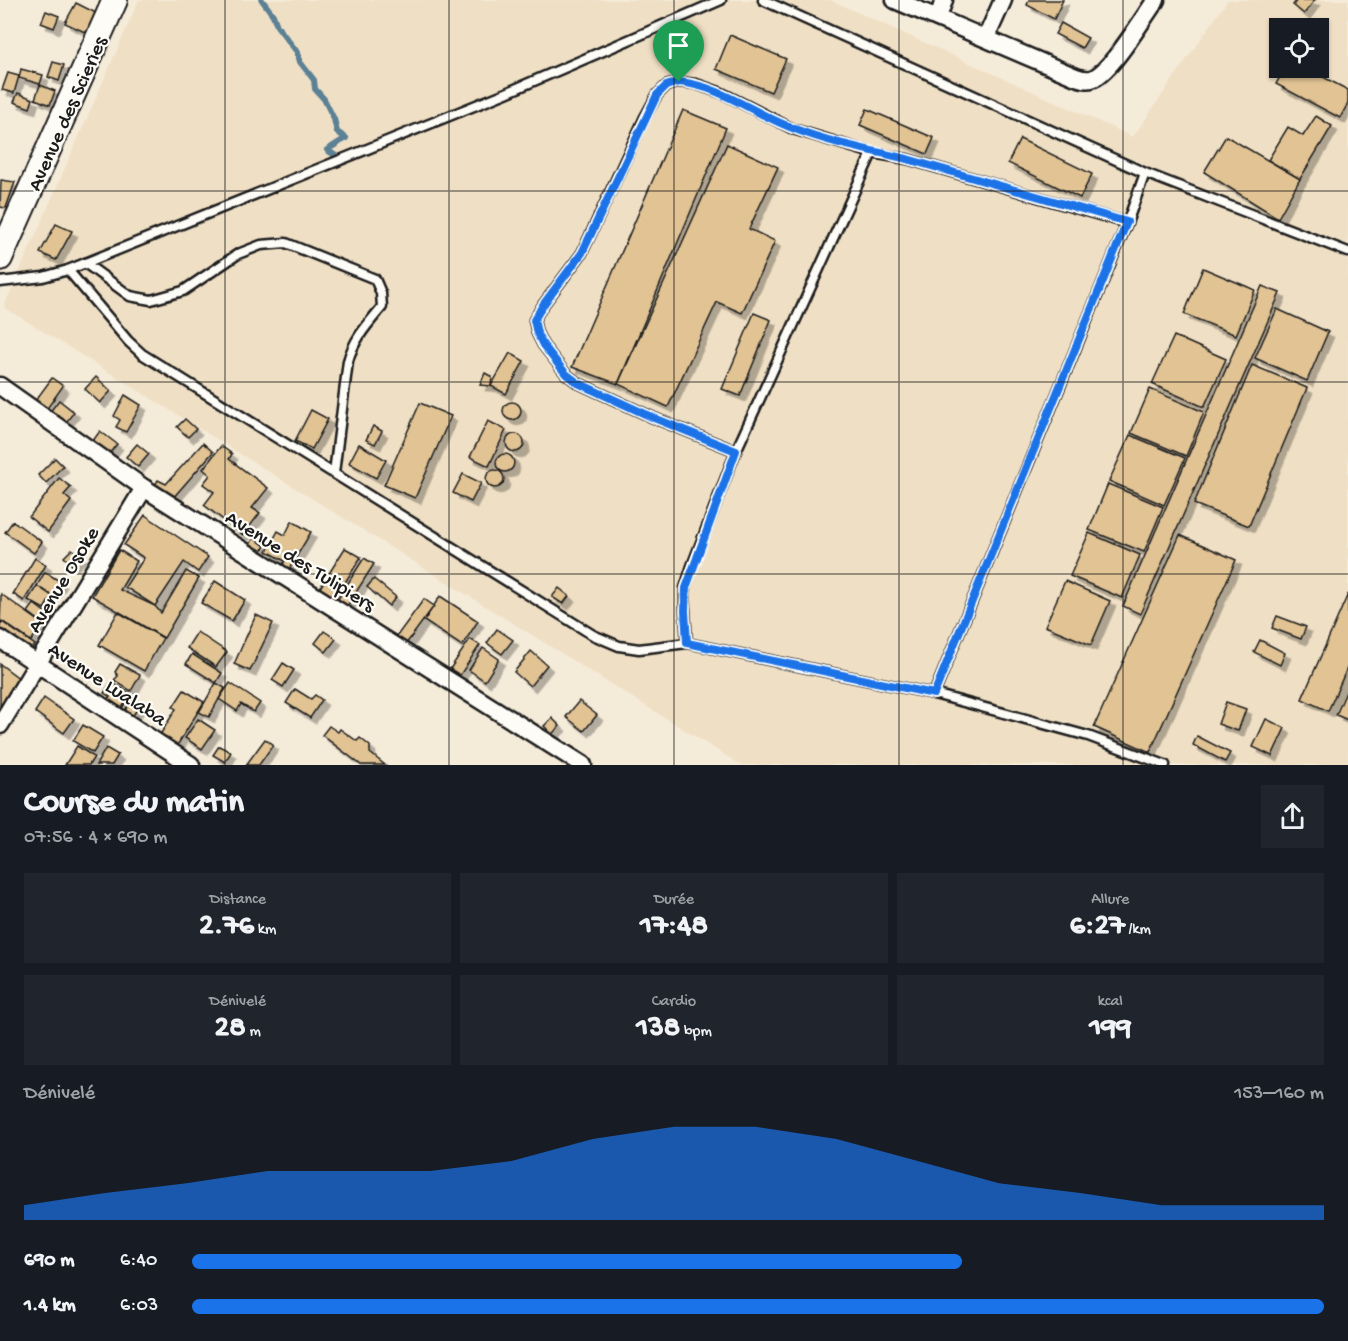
<!DOCTYPE html>
<html lang="fr">
<head>
<meta charset="utf-8">
<style>
  body { margin:0; font-family:"Gochi Hand",sans-serif; background:#20242c; color:#f1f3f6; height:100vh; display:flex; flex-direction:column; font-size:22px; white-space:nowrap }
  * { box-sizing:border-box; margin:0 }
  p { font-size:20px; color:#9ea1a6 }
  .icon { flex:none; width:33px; height:33px; fill:none; stroke:currentColor; stroke-width:2; stroke-linecap:round; stroke-linejoin:round }
  .map { position:relative; height:765px; overflow:hidden }
  .side { display:flex; flex-direction:column; background:#171b24; flex:1 }
  .side>* { flex:none }
  .fabs { position:absolute; left:1269px; top:18px; display:grid; gap:12px }
  .fabs a { display:grid; place-items:center; width:60px; height:60px; border-radius:0px; background:#171b24; box-shadow:0 2px 4px #0004; font-size:30px }
  .pin { position:absolute; display:grid; place-items:center; width:51px; height:51px; color:#fff; margin:-62px -26px; border-radius:50% 50% 50% 0; rotate:-45deg; box-shadow:0 0 6px #0007 }
  .pin .icon { rotate:45deg }
  .round { display:grid; place-items:center; flex:none; width:63px; height:63px; border-radius:0px; background:#20242c }
  .summary { display:flex; align-items:center; justify-content:space-between; height:102px; padding:0 24px }
  h1 { font-size:33px; font-weight:700; line-height:45px }
  .stats { display:grid; grid-template-columns:repeat(3,1fr); gap:9px; height:102px; padding:6px 24px }
  .stats div { display:grid; align-content:center; border-radius:0px; background:#20242c; text-align:center }
  .stats b { font-size:30px; font-weight:700 }
  .stats small { font-size:16px; font-weight:400 }
  .stats p { font-size:16px }
  .chart { height:168px; padding:12px 24px }
  .chart p { display:flex; justify-content:space-between }
  .chart svg { width:100%; height:108px; margin-top:6px; fill:#1a73e8; opacity:.7 }
  ul { padding:0 24px; list-style:none; font-size:20px }
  li { display:grid; grid-template-columns:96px 72px 1fr; align-items:center; height:45px }
  li i { height:15px; border-radius:8px; background:#1a73e8 }
  .map>svg:first-child { display:block }
</style>
</head>
<body>
<div class="map">
<svg width="1348" height="765" viewBox="0 0 1348 765">
  <defs>
    <filter id="shadow"><feDropShadow dx="5.5" dy="5.5" stdDeviation="0" flood-color="#0004"/></filter>
  </defs>
  <rect width="100%" height="100%" fill="#f5ebd9"/>
  <filter id="ink" filterUnits="userSpaceOnUse"><feTurbulence type="fractalNoise" baseFrequency=".0167" numOctaves="2"/><feDisplacementMap in="SourceGraphic" scale="12" xChannelSelector="R" yChannelSelector="G"/><feConvolveMatrix kernelMatrix="1 2 1 2 8 2 1 2 1" color-interpolation-filters="sRGB"/></filter>
  <g filter="url(#ink)">
    <path fill="#efdfc4" fill-rule="evenodd" d="M139,0h691l303,137 95,-137h120v765h-607l-737,-458zM1280,28h38v40h-38z"/>
    <g fill="none" stroke-linecap="round" stroke-linejoin="round">
      <polyline stroke="#5b8195" stroke-width="6" points="262,0 273,15 277,26 297,52 300,62 314,80 315,89 324,99 334,119 337,132 346,138 327,150 336,156"/>
    </g>
    <g fill="#e1c394" stroke="#1c1c1c" stroke-width="1.5" filter="url(#shadow)">
      <polygon points="1029,0 1063,0 1054,19 1027,5"/>
      <polygon points="1297,0 1315,0 1304,14 1293,5"/>
      <polygon points="76,3 98,14 87,33 65,23"/>
      <polygon points="46,11 59,16 54,28 41,23"/>
      <polygon points="1061,23 1088,38 1082,48 1055,34"/>
      <polygon points="730,35 786,59 771,92 716,69"/>
      <polygon points="53,62 64,65 59,81 48,77"/>
      <polygon points="1285,68 1306,68 1348,90 1348,103 1340,118 1276,84"/>
      <polygon points="21,69 43,75 40,84 19,78"/>
      <polygon points="8,73 19,76 14,93 2,90"/>
      <polygon points="40,85 55,91 50,105 35,99"/>
      <polygon points="18,93 33,99 30,108 14,102"/>
      <polygon points="867,109 934,138 927,154 860,125"/>
      <polygon points="683,110 726,128 618,384 572,367"/>
      <polygon points="1316,116 1332,126 1300,179 1268,160 1288,127 1303,136"/>
      <polygon points="1226,136 1300,179 1278,218 1204,172"/>
      <polygon points="1020,139 1092,174 1080,198 1008,163"/>
      <polygon points="727,144 778,167 749,229 775,241 742,313 717,302 668,407 618,384"/>
      <polygon points="1,180 15,182 6,208 0,207"/>
      <polygon points="56,224 72,231 56,260 40,253"/>
      <polygon points="1203,268 1255,290 1236,335 1184,314"/>
      <polygon points="1262,286 1280,293 1140,614 1123,606"/>
      <polygon points="1277,309 1328,332 1307,381 1255,358"/>
      <polygon points="754,313 771,320 740,396 722,389"/>
      <polygon points="1174,336 1226,359 1204,407 1152,384"/>
      <polygon points="510,353 524,361 506,394 491,386"/>
      <polygon points="1252,365 1307,388 1249,526 1194,504"/>
      <polygon points="485,373 492,377 491,386 480,385"/>
      <polygon points="96,377 111,391 100,403 85,389"/>
      <polygon points="52,378 63,386 46,410 35,401"/>
      <polygon points="1150,389 1204,412 1186,456 1131,433"/>
      <polygon points="125,395 141,405 126,432 116,427 120,420 114,416"/>
      <polygon points="59,400 74,412 64,425 49,413"/>
      <circle cx="512" cy="411" r="9"/>
      <polygon points="420,403 451,416 415,498 384,485"/>
      <polygon points="311,410 328,419 312,449 295,441"/>
      <polygon points="185,419 196,429 188,437 177,427"/>
      <polygon points="488,421 506,430 489,466 470,457"/>
      <polygon points="373,426 382,431 375,444 366,440"/>
      <polygon points="100,431 117,444 108,455 92,442"/>
      <circle cx="515" cy="443" r="9"/>
      <polygon points="1130,435 1185,458 1164,505 1109,481"/>
      <polygon points="203,443 213,452 172,499 153,489 158,480 166,484"/>
      <polygon points="137,444 149,454 138,467 126,457"/>
      <polygon points="359,444 386,460 376,478 349,463"/>
      <polygon points="221,446 232,454 229,459 268,488 252,508 260,513 243,535 204,505 214,492 203,484 210,475 203,469"/>
      <circle cx="505" cy="463" r="9"/>
      <polygon points="55,458 63,466 46,483 38,475"/>
      <circle cx="495" cy="479" r="9"/>
      <polygon points="463,474 481,483 471,502 453,493"/>
      <polygon points="59,478 71,487 64,495 71,501 48,532 29,517"/>
      <polygon points="1108,484 1163,507 1144,552 1089,530"/>
      <polygon points="145,515 208,557 198,572 184,562 155,606 125,587 144,558 124,545"/>
      <polygon points="13,521 42,542 34,553 5,532"/>
      <polygon points="292,521 311,532 288,571 281,567 285,561 267,551 278,531 285,535"/>
      <polygon points="1089,533 1140,555 1122,598 1070,576"/>
      <polygon points="1180,535 1236,560 1150,752 1094,727"/>
      <polygon points="254,538 265,546 258,556 247,548"/>
      <polygon points="345,548 361,557 332,603 316,594"/>
      <polygon points="72,549 81,556 72,565 64,557"/>
      <polygon points="119,550 137,561 120,590 155,606 161,613 186,571 199,578 164,638 92,596"/>
      <polygon points="35,558 46,565 24,601 13,594"/>
      <polygon points="364,558 374,564 346,608 336,602"/>
      <polygon points="45,572 61,582 52,596 37,586"/>
      <polygon points="374,579 396,597 389,606 367,587"/>
      <polygon points="215,581 245,600 232,621 201,603"/>
      <polygon points="1065,581 1110,601 1091,645 1045,626"/>
      <polygon points="37,586 52,596 44,609 28,600"/>
      <polygon points="559,588 569,596 563,604 552,597"/>
      <polygon points="1,594 43,624 31,641 2,621 0,625"/>
      <polygon points="1348,594 1348,666 1328,711 1302,699"/>
      <polygon points="440,596 478,621 462,646 424,621"/>
      <polygon points="424,599 434,606 406,644 396,637"/>
      <polygon points="34,604 46,613 40,621 28,612"/>
      <polygon points="118,612 163,638 144,671 99,645"/>
      <polygon points="256,615 273,623 250,671 234,664"/>
      <polygon points="1277,616 1306,627 1301,639 1272,628"/>
      <polygon points="2,622 35,645 28,655 0,636 0,625"/>
      <polygon points="497,629 513,640 502,654 487,643"/>
      <polygon points="324,631 336,639 326,652 315,643"/>
      <polygon points="197,632 227,652 216,667 187,648"/>
      <polygon points="470,639 480,645 460,675 450,669"/>
      <polygon points="1260,640 1285,653 1280,665 1254,652"/>
      <polygon points="483,648 499,659 485,681 469,670"/>
      <polygon points="531,651 547,665 530,686 514,672"/>
      <polygon points="192,654 222,673 216,683 186,664"/>
      <polygon points="283,663 294,670 283,687 272,680"/>
      <polygon points="0,664 20,679 0,708"/>
      <polygon points="120,664 140,675 131,691 114,680 118,676 115,672"/>
      <polygon points="111,682 131,694 122,708 108,700 110,697 104,693"/>
      <polygon points="216,683 225,688 209,717 199,712"/>
      <polygon points="230,683 260,703 254,712 241,704 237,711 219,699"/>
      <polygon points="1348,687 1348,720 1336,715"/>
      <polygon points="295,689 311,699 315,695 322,700 310,718 286,703"/>
      <polygon points="184,690 204,702 175,749 158,738 176,709 173,707"/>
      <polygon points="44,698 74,719 64,733 35,712"/>
      <polygon points="133,698 141,703 132,717 124,712"/>
      <polygon points="579,701 597,715 584,731 566,717"/>
      <polygon points="1226,702 1246,709 1238,731 1218,724"/>
      <polygon points="552,718 560,726 552,734 544,726"/>
      <polygon points="198,719 215,730 202,749 185,738"/>
      <polygon points="1266,719 1285,728 1272,756 1253,747"/>
      <polygon points="83,725 103,737 93,753 73,741"/>
      <polygon points="329,726 338,732 340,729 357,741 360,738 370,746 370,753 385,765 361,765 322,735"/>
      <polygon points="1197,736 1230,753 1225,762 1193,745"/>
      <polygon points="265,739 273,745 259,765 246,765"/>
      <polygon points="77,746 94,757 89,765 65,765"/>
      <polygon points="219,746 231,752 225,762 213,755"/>
      <polygon points="106,748 118,755 112,765 96,765"/>
    </g>
    <g fill="none" stroke-linecap="round" stroke-linejoin="round">
      <defs>
        <g id="lane">
          <polyline points="763,0 1145,173 1348,252"/>
          <path d="M85,263l45,33 21,4 32,-9 55,-37 23,-9 25,-2 89,36 6,14 1,14c-15,18 -28,32 -34,54l-14,112"/>
          <polyline points="68,270 128,341 142,354 593,635 619,646 639,649 687,643 934,694 1088,736 1165,765"/>
          <polyline points="0,282 43,277 68,270 506,93 721,0"/>
          <polyline points="736,451 654,418 578,383 566,374 543,345 537,333 534,320 543,305 582,253 645,117 657,95 666,86 679,82 696,84 722,93 793,129 872,153"/>
          <polyline points="687,643 685,611 685,588 692,566 736,451 872,153 907,159 1127,223"/>
          <polyline points="934,694 1127,223 1145,173"/>
        </g>
        <g id="street">
          <path d="M895,0l181,77c6,2 12,4 18,1 18,-8 49,-60 62,-78"/>
          <polyline points="938,18 944,0"/>
          <polyline points="986,38 1003,0"/>
          <polyline points="0,386 144,488 583,765"/>
          <polyline points="0,639 191,765"/>
          <polyline points="0,725 144,488"/>
        </g>
        <polyline id="secondary" points="0,258 115,0"/>
      </defs>
      <use href="#lane" stroke="#1c1c1c" stroke-width="13"/>
      <use href="#street" stroke="#1c1c1c" stroke-width="21"/>
      <use href="#secondary" stroke="#1c1c1c" stroke-width="28"/>
      <use href="#lane" stroke="#fdfcf7" stroke-width="8"/>
      <use href="#street" stroke="#fdfcf7" stroke-width="16"/>
      <use href="#secondary" stroke="#fdfcf7" stroke-width="24"/>
    </g>
  </g>
  <g fill="none" stroke-linecap="round" stroke-linejoin="round" filter="url(#ink)">
    <defs>
      <path id="route" d="M679,82c43,4 76,33 116,47 36,14 74,21 112,30l220,63 -193,472 -247,-51 -2,-32 1,-23 50,-137 -82,-33 -76,-35 -12,-9 -23,-29 -6,-12 -3,-13 9,-15 39,-52 75,-158 9,-9z"/>
    </defs>
    <use href="#route" stroke="#fff" stroke-width="12"/>
    <use href="#route" stroke="#1a73e8" stroke-width="8"/>
  </g>
  <path fill="none" stroke="#1c1c1c" stroke-width="1.5" stroke-opacity="0.55" d="M225,0v765M449,0v765M674,0v765M899,0v765M1123,0v765M0,191h1348M0,382h1348M0,574h1348"/>
  <g text-anchor="middle" stroke-width="4.5" stroke-linejoin="round" paint-order="stroke">
    <g font-size="21" fill="#1c1c1c" stroke="#fdfcf7">
      <text transform="translate(66 113) rotate(-66)" y="7">Avenue des Scieries</text>
      <text transform="translate(301 560) rotate(32)" y="7">Avenue des Tulipiers</text>
      <text transform="translate(62 579) rotate(-59)" y="7">Avenue Osoke</text>
      <text transform="translate(108 683) rotate(33)" y="7">Avenue Lualaba</text>
    </g>
  </g>
</svg>
<div class="fabs">
<a><svg class="icon" aria-label="locate" viewBox="0 0 24 24"><circle cx="12" cy="12" r="6"/><path d="M12 2v4M12 18v4M2 12h4M18 12h4"/></svg></a>
</div>
<div class="pin" style="left:679px;top:82px;background:#1e9e55"><svg class="icon" aria-label="arrive" viewBox="0 0 24 24"><path d="M6 21V4h12l-3 4 3 4H6"/></svg></div>
</div>
<section class="side">
<div class="summary"><div><h1>Course du matin</h1><p>07:56 · 4 × 690 m</p></div><a class="round"><svg class="icon" aria-label="share" viewBox="0 0 24 24"><path d="M12 15V3M7 8l5-5 5 5M5 13v7h14v-7"/></svg></a></div>
<div class="stats">
<div><p>Distance</p><b>2.76<small> km</small></b></div>
<div><p>Durée</p><b>17:48</b></div>
<div><p>Allure</p><b>6:27<small> /km</small></b></div>
</div>
<div class="stats">
<div><p>Dénivelé</p><b>28<small> m</small></b></div>
<div><p>Cardio</p><b>138<small> bpm</small></b></div>
<div><p>kcal</p><b>199</b></div>
</div>
<div class="chart"><p><span>Dénivelé</span>153–160 m</p>
<svg viewBox="0 0 160 44" preserveAspectRatio="none"><path d="M0 44V38L10 33L20 29L30 24L40 24L50 24L60 20L70 11L80 6L90 6L100 11L110 20L120 29L130 33L140 38L150 38L160 38V44z"/></svg>
</div>
<ul>
<li><b>690 m</b>6:40<i style="width:68%"></i></li>
<li><b>1.4 km</b>6:03<i style="width:100%"></i></li>
</ul>
</section>
</body>
</html>
